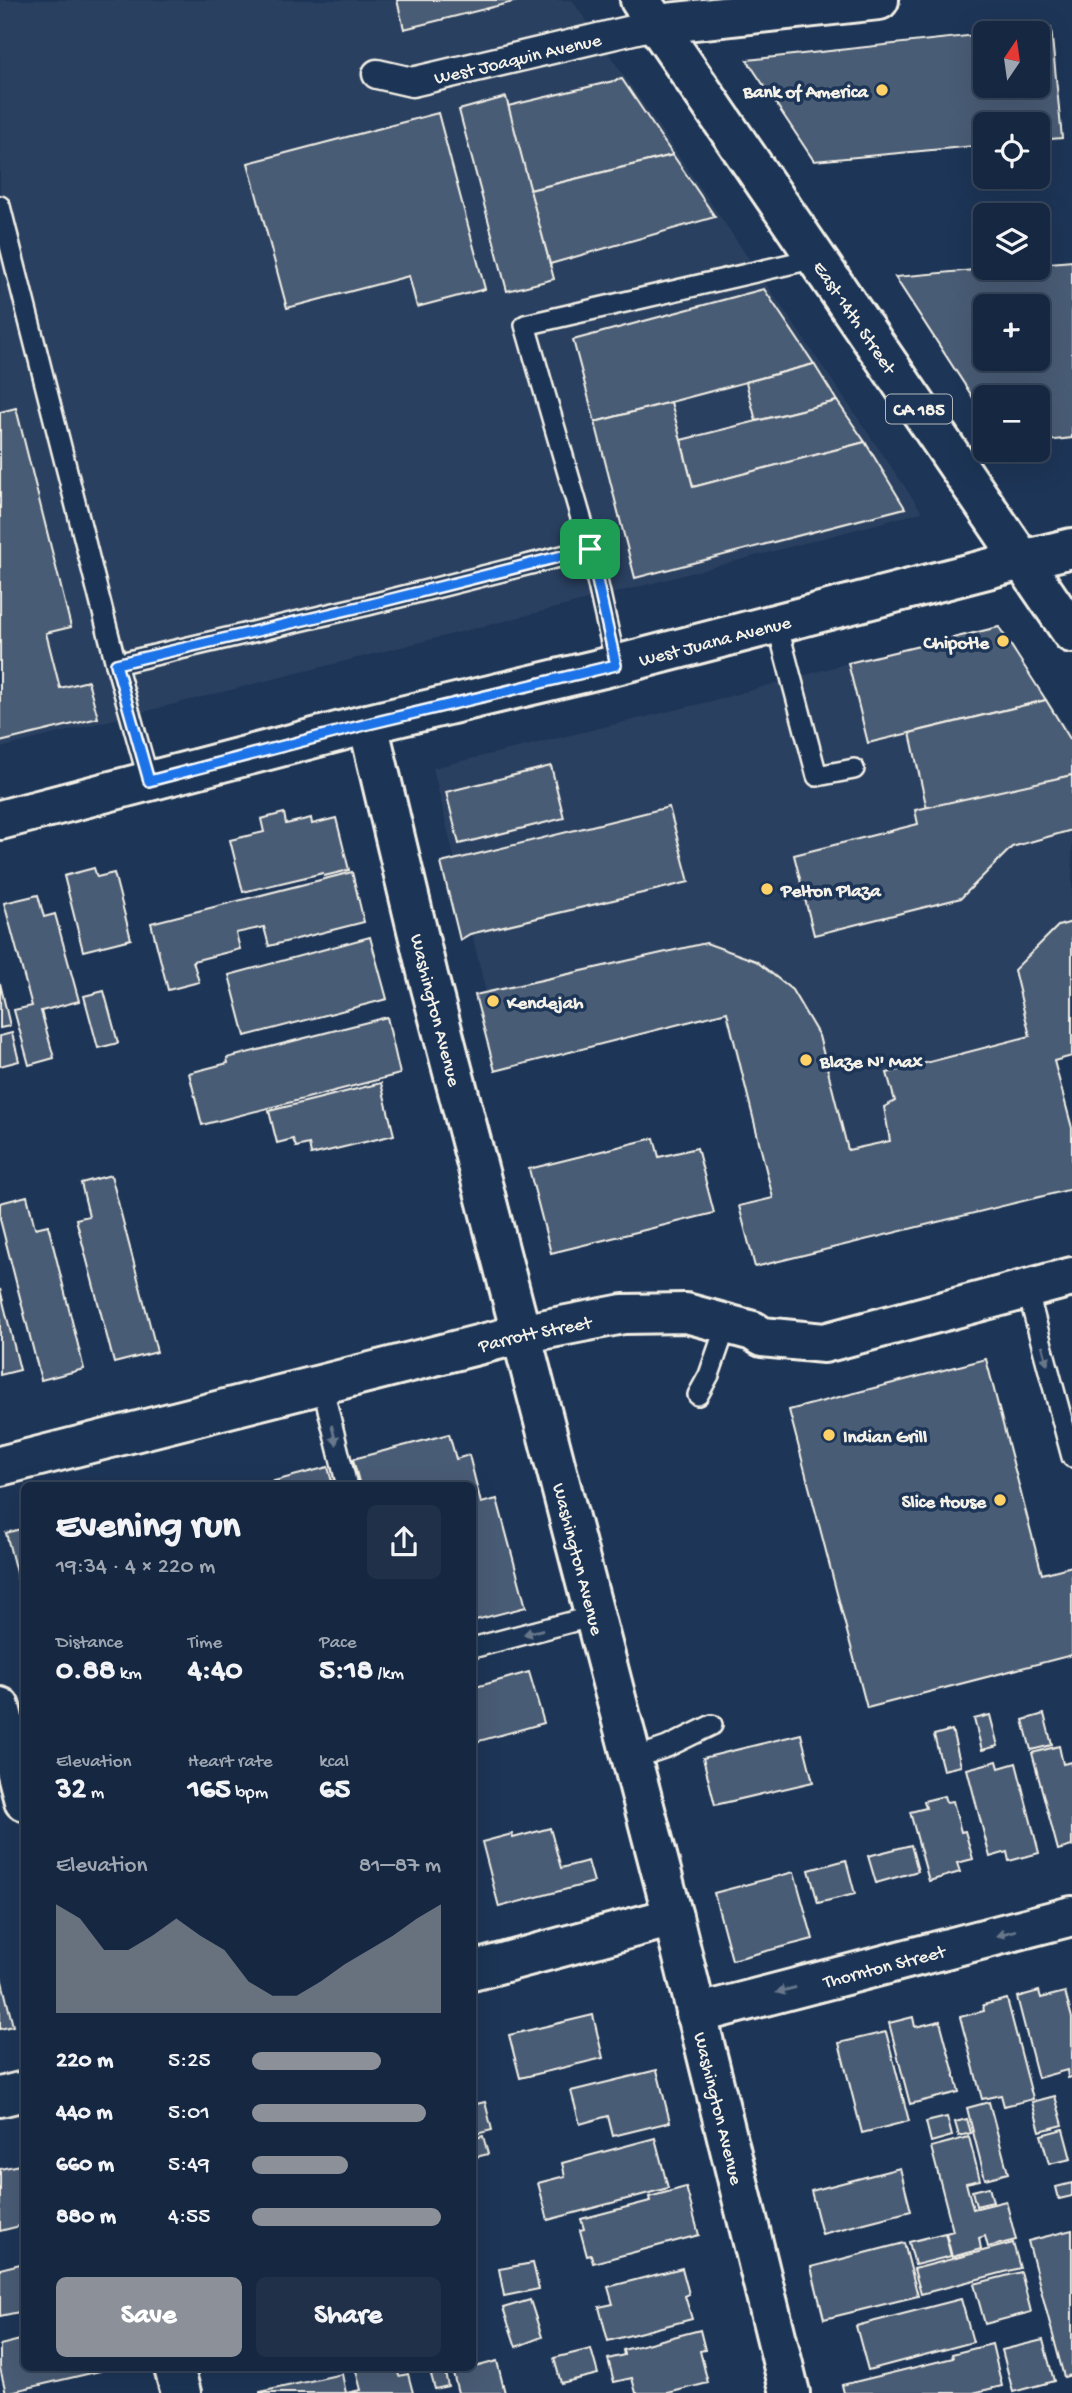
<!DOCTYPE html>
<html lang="en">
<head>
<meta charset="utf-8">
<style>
  body { margin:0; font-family:"Gochi Hand",sans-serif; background:#1f3048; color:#f1f3f6; height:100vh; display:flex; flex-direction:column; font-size:26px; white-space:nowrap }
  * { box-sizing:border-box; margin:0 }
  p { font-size:23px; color:#9ea6b1 }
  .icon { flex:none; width:38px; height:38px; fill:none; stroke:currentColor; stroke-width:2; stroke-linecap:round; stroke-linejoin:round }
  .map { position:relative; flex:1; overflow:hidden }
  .panel { position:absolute; left:21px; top:1482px; width:455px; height:889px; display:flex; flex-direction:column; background:#162841; border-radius:10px; box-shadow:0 7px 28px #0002,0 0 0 2px #35445a }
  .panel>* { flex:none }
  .needle { width:46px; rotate:13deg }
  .fabs { position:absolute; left:973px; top:21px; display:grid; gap:14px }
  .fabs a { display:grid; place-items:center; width:77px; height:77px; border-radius:10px; background:#162841; box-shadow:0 7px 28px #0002,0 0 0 2px #35445a; font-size:35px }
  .pin { position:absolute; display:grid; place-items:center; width:60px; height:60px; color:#fff; margin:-30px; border-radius:14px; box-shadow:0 4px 10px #0006 }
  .round { display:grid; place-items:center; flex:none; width:74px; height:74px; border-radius:10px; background:#1f3048 }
  .overview { display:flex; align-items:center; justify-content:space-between; height:119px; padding:0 35px }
  h1 { font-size:38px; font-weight:700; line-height:52px }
  .figures { display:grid; grid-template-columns:repeat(3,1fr); gap:10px; height:119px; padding:7px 35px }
  .figures div { display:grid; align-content:center }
  .figures b { font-size:30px; font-weight:700 }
  .figures small { font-size:19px; font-weight:400 }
  .figures p { font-size:19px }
  .chart { height:196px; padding:14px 35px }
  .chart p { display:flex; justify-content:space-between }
  .chart svg { width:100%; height:126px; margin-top:7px; fill:#8c9099; opacity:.7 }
  .cta { display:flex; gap:14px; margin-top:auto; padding:14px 35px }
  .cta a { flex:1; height:80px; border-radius:10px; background:#8c9099; color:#fff; font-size:28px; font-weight:700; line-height:80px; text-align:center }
  .cta a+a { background:#1f3048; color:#f1f3f6 }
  ul { padding:0 35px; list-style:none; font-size:23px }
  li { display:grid; grid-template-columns:112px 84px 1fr; align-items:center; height:52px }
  li i { height:18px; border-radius:9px; background:#8c9099 }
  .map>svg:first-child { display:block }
</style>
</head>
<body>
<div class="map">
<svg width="1072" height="2393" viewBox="0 0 1072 2393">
  <rect width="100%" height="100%" fill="#1d3557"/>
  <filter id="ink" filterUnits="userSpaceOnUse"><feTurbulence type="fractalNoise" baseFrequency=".0143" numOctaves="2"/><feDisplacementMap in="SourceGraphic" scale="14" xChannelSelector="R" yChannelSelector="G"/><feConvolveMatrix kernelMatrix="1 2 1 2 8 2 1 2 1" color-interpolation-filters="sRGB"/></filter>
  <g filter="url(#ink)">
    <g fill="#2a4060">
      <polygon points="0,0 572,0 922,512 619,592 0,748"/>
      <polygon points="999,627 1072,736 1072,1055 1056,1061 1072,1126 1072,1189 787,1257 724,1010 503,1065 433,768 716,700 848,663"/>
    </g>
    <g fill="#485b74" stroke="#f4f1e8" stroke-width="2" fill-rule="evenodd">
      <polygon points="397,0 521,0 404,29"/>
      <polygon points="1051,28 1062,138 1038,140 1038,124 985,124 985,145 814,161 747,60 985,34 985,86 1038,86 1038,33 997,33"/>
      <polygon points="622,79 673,155 530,190 508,106"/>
      <polygon points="506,97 554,279 507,291 459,110"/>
      <polygon points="438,113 485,289 417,307 409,276 287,308 248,163"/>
      <polygon points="673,155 715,217 550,264 530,190"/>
      <path d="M1072,261v177l-34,4v-45h-53v19l-90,-139 102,-9h41v-4zM985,306h53v53h-53z"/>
      <polygon points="764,289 814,364 595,422 573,340"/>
      <polygon points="814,364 837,401 756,421 746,382"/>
      <polygon points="837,401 865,442 693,487 681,440"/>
      <polygon points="671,402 693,487 865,442 905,508 635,578 595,422"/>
      <polygon points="16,408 71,627 46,633 60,688 88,681 98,718 0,742 0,412"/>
      <polygon points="999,627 1046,700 868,743 848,663"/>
      <polygon points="1046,700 1072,742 1072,775 927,809 910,733"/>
      <polygon points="551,766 564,818 459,844 446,792"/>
      <polygon points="1072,775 1072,830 1012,847 961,898 814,935 794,855 918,824 915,810"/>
      <polygon points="669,807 689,882 470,934 460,940 441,863"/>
      <polygon points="284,813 286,824 311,818 312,824 336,818 349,870 324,876 323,873 243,892 230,840 264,832 261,819"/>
      <polygon points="94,868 97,877 114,873 131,939 83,951 64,876"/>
      <polygon points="352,872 364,922 269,946 264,927 236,933 240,949 193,961 199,982 168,990 151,923"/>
      <polygon points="38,895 44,917 55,914 79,1001 41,1011 54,1058 29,1065 14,1010 32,1006 4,903"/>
      <polygon points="1072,922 1072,1056 1054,1061 1072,1128 1072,1189 755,1267 739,1206 773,1198 727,1012 495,1071 475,995 706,943 756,961 792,990 819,1036 848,1150 890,1141 884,1107 895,1101 887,1073 1030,1036 1014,970 1058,926"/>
      <polygon points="370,937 387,999 245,1036 229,975"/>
      <polygon points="0,983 10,1026 0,1028"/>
      <polygon points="104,991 118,1043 98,1048 84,996"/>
      <polygon points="387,1017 400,1074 202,1125 189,1073 228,1063 227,1058"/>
      <polygon points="12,1033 19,1061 0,1066 0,1036"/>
      <polygon points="381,1083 394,1135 311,1155 309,1144 296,1147 293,1139 277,1143 269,1111"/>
      <polygon points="654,1138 659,1157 697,1148 714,1213 551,1253 529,1169"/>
      <polygon points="111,1175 157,1352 114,1363 76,1219 89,1216 81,1183"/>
      <polygon points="27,1196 35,1228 48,1225 84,1369 41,1380 0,1219 0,1203"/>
      <polygon points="0,1289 20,1370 0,1375"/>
      <polygon points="986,1359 1042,1574 1072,1566 1072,1655 867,1708 789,1410"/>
      <polygon points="449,1434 456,1459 469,1455 481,1503 497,1499 526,1607 472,1621 472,1486 360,1486 353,1459"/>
      <polygon points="328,1467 333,1486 255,1486"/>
      <polygon points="24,1528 24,1604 6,1533"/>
      <polygon points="529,1672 544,1723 472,1743 472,1688"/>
      <polygon points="1044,1714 1052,1745 1031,1750 1023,1720"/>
      <polygon points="990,1715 998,1746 982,1750 974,1719"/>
      <polygon points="952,1730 961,1766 943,1770 934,1735"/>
      <polygon points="801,1734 813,1782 715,1805 703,1758"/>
      <polygon points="1059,1746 1063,1764 1072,1762 1072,1846 1058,1850 1032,1753"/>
      <polygon points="997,1761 999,1768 1016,1763 1039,1853 1009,1861 1007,1852 990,1857 967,1769"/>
      <polygon points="944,1796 946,1802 953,1801 961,1832 965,1831 973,1859 957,1863 960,1872 929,1881 910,1812 926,1808 924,1801"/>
      <polygon points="550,1828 561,1868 588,1861 594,1882 499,1907 482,1842 512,1834 513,1838"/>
      <polygon points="911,1845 918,1871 876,1883 868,1856"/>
      <polygon points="846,1860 855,1894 818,1903 809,1870"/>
      <polygon points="794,1872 813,1939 732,1960 714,1893"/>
      <polygon points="0,1973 13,2026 0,2029"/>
      <polygon points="1039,1991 1041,1998 1065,1992 1072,2018 1072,2077 1068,2078 1067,2070 1038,2078 1017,1997"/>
      <polygon points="1007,1999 1033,2099 1004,2106 1001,2095 982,2099 960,2017 984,2011 983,2005"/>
      <polygon points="593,2015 603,2058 520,2078 509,2035"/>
      <polygon points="913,2017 915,2027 940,2021 959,2092 910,2104 889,2023"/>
      <polygon points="886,2032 909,2121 862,2133 839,2043"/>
      <polygon points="657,2070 670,2122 613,2136 608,2116 580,2124 571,2091"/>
      <polygon points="1055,2096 1063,2125 1040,2131 1032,2102"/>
      <polygon points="485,2102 492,2130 472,2135 472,2105"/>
      <polygon points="989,2102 1008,2173 985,2179 967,2108"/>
      <polygon points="947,2117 952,2136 931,2142 926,2122"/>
      <polygon points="967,2119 971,2133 959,2136 955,2122"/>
      <polygon points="1063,2129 1071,2159 1049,2164 1041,2135"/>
      <polygon points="483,2136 488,2154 472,2158 472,2139"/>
      <polygon points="969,2137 980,2180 966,2183 973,2209 1006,2201 1016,2240 988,2247 985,2236 979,2238 981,2249 952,2257 946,2233 953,2231 931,2147"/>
      <polygon points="655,2138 668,2188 548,2220 538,2183 565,2176 562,2163"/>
      <polygon points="24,2164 24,2225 0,2231 0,2169"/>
      <polygon points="900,2168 911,2211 822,2234 811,2191"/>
      <polygon points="1072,2183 1072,2196 1059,2199 1056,2187"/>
      <polygon points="686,2187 699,2235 593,2263 591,2255 587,2256 580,2230 584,2229 581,2219 650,2201 649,2197"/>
      <polygon points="989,2187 993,2202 976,2206 972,2191"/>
      <polygon points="1072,2230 1072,2375 1064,2377 1028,2241"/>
      <polygon points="945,2233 951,2256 915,2265 909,2242"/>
      <polygon points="904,2243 918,2296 824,2319 811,2267"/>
      <polygon points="1013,2243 1020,2268 921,2294 914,2269"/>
      <polygon points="24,2263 24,2311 0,2316 0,2269"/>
      <polygon points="533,2263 539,2289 504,2296 499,2269"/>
      <polygon points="682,2268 689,2294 685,2296 692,2319 608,2341 599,2307 613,2304 608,2287"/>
      <polygon points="1021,2272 1031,2312 985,2324 974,2284"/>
      <polygon points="961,2299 973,2342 868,2370 856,2326"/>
      <polygon points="530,2300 542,2337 516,2347 503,2308"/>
      <polygon points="700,2330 705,2350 700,2351 708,2383 668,2393 636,2393 632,2378 614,2382 608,2359 624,2355 623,2350"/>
      <polygon points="24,2339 24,2368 99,2368 100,2371 6,2393 0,2368 0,2345"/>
      <polygon points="1043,2340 1054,2381 1013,2392 1002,2350"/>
      <polygon points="992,2344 1002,2386 973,2393 844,2393 842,2385 953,2358 952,2354"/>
      <polygon points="591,2349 598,2374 561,2383 554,2358"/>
      <polygon points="497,2361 505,2393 458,2393 453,2373"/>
      <polygon points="369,2368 397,2368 399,2376 408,2374 413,2393 346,2393 361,2390 356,2371"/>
      <polygon points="444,2368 448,2386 435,2389 430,2371"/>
      <polygon points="342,2374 346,2393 260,2393 260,2392"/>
    </g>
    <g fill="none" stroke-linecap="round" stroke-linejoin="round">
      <defs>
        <g id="service">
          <polyline points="0,206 116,664 149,781"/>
          <polyline points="777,624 817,776 854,769"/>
          <polyline points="116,664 368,605 590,549"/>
          <polyline points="616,665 590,549 525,325 816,258"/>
          <polyline points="1027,1289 1072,1457"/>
          <polyline points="322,1385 347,1486"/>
          <polyline points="698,1395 709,1375 726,1326"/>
          <polyline points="472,1648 594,1616"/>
          <polyline points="632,1759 667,1747 712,1725"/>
        </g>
        <g id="pedestrian">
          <path id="s1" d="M377,74l35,8 246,-58"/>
        </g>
        <g id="minor">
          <polyline points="658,24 879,0"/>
          <polyline points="1022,560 1072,548"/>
          <polyline points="0,1707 24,1801"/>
          <polyline points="472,1971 673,1917"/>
          <path id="s2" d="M696,2014l376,-98"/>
          <polyline points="0,2097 24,2091"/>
          <polyline points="174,2368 181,2393"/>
        </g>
        <g id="tertiary">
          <path id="s3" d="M368,724l60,252 245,941 117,476"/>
          <path id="s4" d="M0,820l368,-96 248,-59 406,-105"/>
          <path id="s5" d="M0,1466l521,-132 102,-20 63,-1 67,18 9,6 62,6 248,-66"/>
        </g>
        <g id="primary">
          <path id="s6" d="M640,0l432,633"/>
        </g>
      </defs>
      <use href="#service" stroke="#f4f1e8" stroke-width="24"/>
      <use href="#pedestrian" stroke="#f4f1e8" stroke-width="33"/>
      <use href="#minor" stroke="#f4f1e8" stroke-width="44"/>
      <use href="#tertiary" stroke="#f4f1e8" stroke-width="44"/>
      <use href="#primary" stroke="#f4f1e8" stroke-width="44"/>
      <use href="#service" stroke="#1d3557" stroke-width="19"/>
      <use href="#pedestrian" stroke="#1d3557" stroke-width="28"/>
      <use href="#minor" stroke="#1d3557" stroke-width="38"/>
      <use href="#tertiary" stroke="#1d3557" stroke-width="38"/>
      <use href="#primary" stroke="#1d3557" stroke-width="38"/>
    </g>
    <defs><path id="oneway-solid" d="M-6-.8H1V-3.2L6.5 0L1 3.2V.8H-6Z" transform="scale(1.75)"/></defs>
    <g fill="#68778a">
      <use href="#oneway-solid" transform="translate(1045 1355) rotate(75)"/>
      <use href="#oneway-solid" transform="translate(334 1435) rotate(76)"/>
      <use href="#oneway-solid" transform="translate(533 1632) rotate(165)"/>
      <use href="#oneway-solid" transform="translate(1006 1933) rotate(165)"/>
      <use href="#oneway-solid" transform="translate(786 1990) rotate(165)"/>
    </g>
  </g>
  <g fill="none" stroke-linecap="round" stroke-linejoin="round" filter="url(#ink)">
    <defs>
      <polygon id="route" points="590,549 616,665 368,724 149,781 116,664 368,605"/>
    </defs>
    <use href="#route" stroke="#fff" stroke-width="14"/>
    <use href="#route" stroke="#1a73e8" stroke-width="9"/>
  </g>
  <g fill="#ffd166" stroke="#1d3557" stroke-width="2.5">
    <circle cx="882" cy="90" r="7"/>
    <circle cx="1003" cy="641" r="7"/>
    <circle cx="767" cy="889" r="7"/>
    <circle cx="493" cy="1001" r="7"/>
    <circle cx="806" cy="1060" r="7"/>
    <circle cx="829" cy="1435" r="7"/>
    <circle cx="1000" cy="1500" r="7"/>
  </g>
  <g text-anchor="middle" stroke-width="7" stroke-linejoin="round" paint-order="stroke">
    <rect fill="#1d3557" stroke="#b4b9bc" stroke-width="2" x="886" y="394.5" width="66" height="29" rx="5"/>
    <g font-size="18" font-weight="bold" fill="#f4f1e8">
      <text x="919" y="415">CA 185</text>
    </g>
    <g font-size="19" fill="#f4f1e8" stroke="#1d3557">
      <text dy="7" stroke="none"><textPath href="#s1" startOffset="144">West Joaquin Avenue</textPath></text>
      <text dy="7" stroke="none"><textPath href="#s6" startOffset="383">East 14th Street</textPath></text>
      <text dy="7" stroke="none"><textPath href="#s4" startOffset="737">West Juana Avenue</textPath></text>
      <text dy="7" stroke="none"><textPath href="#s3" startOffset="294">Washington Avenue</textPath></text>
      <text dy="7" stroke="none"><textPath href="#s5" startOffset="551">Parrott Street</textPath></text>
      <text dy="7" stroke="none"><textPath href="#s3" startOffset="861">Washington Avenue</textPath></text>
      <text dy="7" stroke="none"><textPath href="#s2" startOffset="194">Thornton Street</textPath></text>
      <text dy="7" stroke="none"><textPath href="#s3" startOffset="1428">Washington Avenue</textPath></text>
    </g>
    <g font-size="19" font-weight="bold" fill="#f4f1e8" stroke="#1d3557" text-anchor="start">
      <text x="868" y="97" text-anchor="end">Bank of America</text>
      <text x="989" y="648" text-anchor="end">Chipotle</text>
      <text x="781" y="896">Pelton Plaza</text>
      <text x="507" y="1008">Kendejah</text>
      <text x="820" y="1067">Blaze N' Max</text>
      <text x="843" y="1442">Indian Grill</text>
      <text x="986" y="1507" text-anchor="end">Slice House</text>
    </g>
  </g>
</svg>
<div class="fabs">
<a><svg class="needle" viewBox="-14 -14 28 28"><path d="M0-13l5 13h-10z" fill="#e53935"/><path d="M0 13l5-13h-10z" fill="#9ea6b1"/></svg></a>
<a><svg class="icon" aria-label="locate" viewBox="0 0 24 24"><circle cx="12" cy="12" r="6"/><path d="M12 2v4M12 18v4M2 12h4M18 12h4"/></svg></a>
<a><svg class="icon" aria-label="layers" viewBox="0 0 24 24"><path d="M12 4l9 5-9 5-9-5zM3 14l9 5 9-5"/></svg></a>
<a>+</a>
<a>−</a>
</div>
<div class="pin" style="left:590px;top:549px;background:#1e9e55"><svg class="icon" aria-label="arrive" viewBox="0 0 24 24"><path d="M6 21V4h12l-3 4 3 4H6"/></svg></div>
<section class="panel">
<div class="overview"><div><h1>Evening run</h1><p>19:34 · 4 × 220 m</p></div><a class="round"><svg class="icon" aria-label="share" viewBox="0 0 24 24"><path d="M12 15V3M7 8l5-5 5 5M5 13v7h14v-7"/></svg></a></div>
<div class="figures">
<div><p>Distance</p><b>0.88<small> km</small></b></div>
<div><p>Time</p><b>4:40</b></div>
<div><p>Pace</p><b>5:18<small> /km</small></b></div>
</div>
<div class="figures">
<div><p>Elevation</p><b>32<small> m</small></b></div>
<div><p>Heart rate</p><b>165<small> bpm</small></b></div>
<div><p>kcal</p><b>65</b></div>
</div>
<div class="chart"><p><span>Elevation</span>81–87 m</p>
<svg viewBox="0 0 160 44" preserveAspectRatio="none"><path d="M0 44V6L10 11L20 22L30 22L40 17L50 11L60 17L70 22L80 33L90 38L100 38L110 33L120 27L130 22L140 17L150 11L160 6V44z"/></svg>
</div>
<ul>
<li><b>220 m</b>5:25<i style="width:68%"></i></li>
<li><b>440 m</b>5:01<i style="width:92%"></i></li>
<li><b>660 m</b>5:49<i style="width:51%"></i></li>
<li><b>880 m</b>4:55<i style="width:100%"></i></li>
</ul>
<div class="cta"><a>Save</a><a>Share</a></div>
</section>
</div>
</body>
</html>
